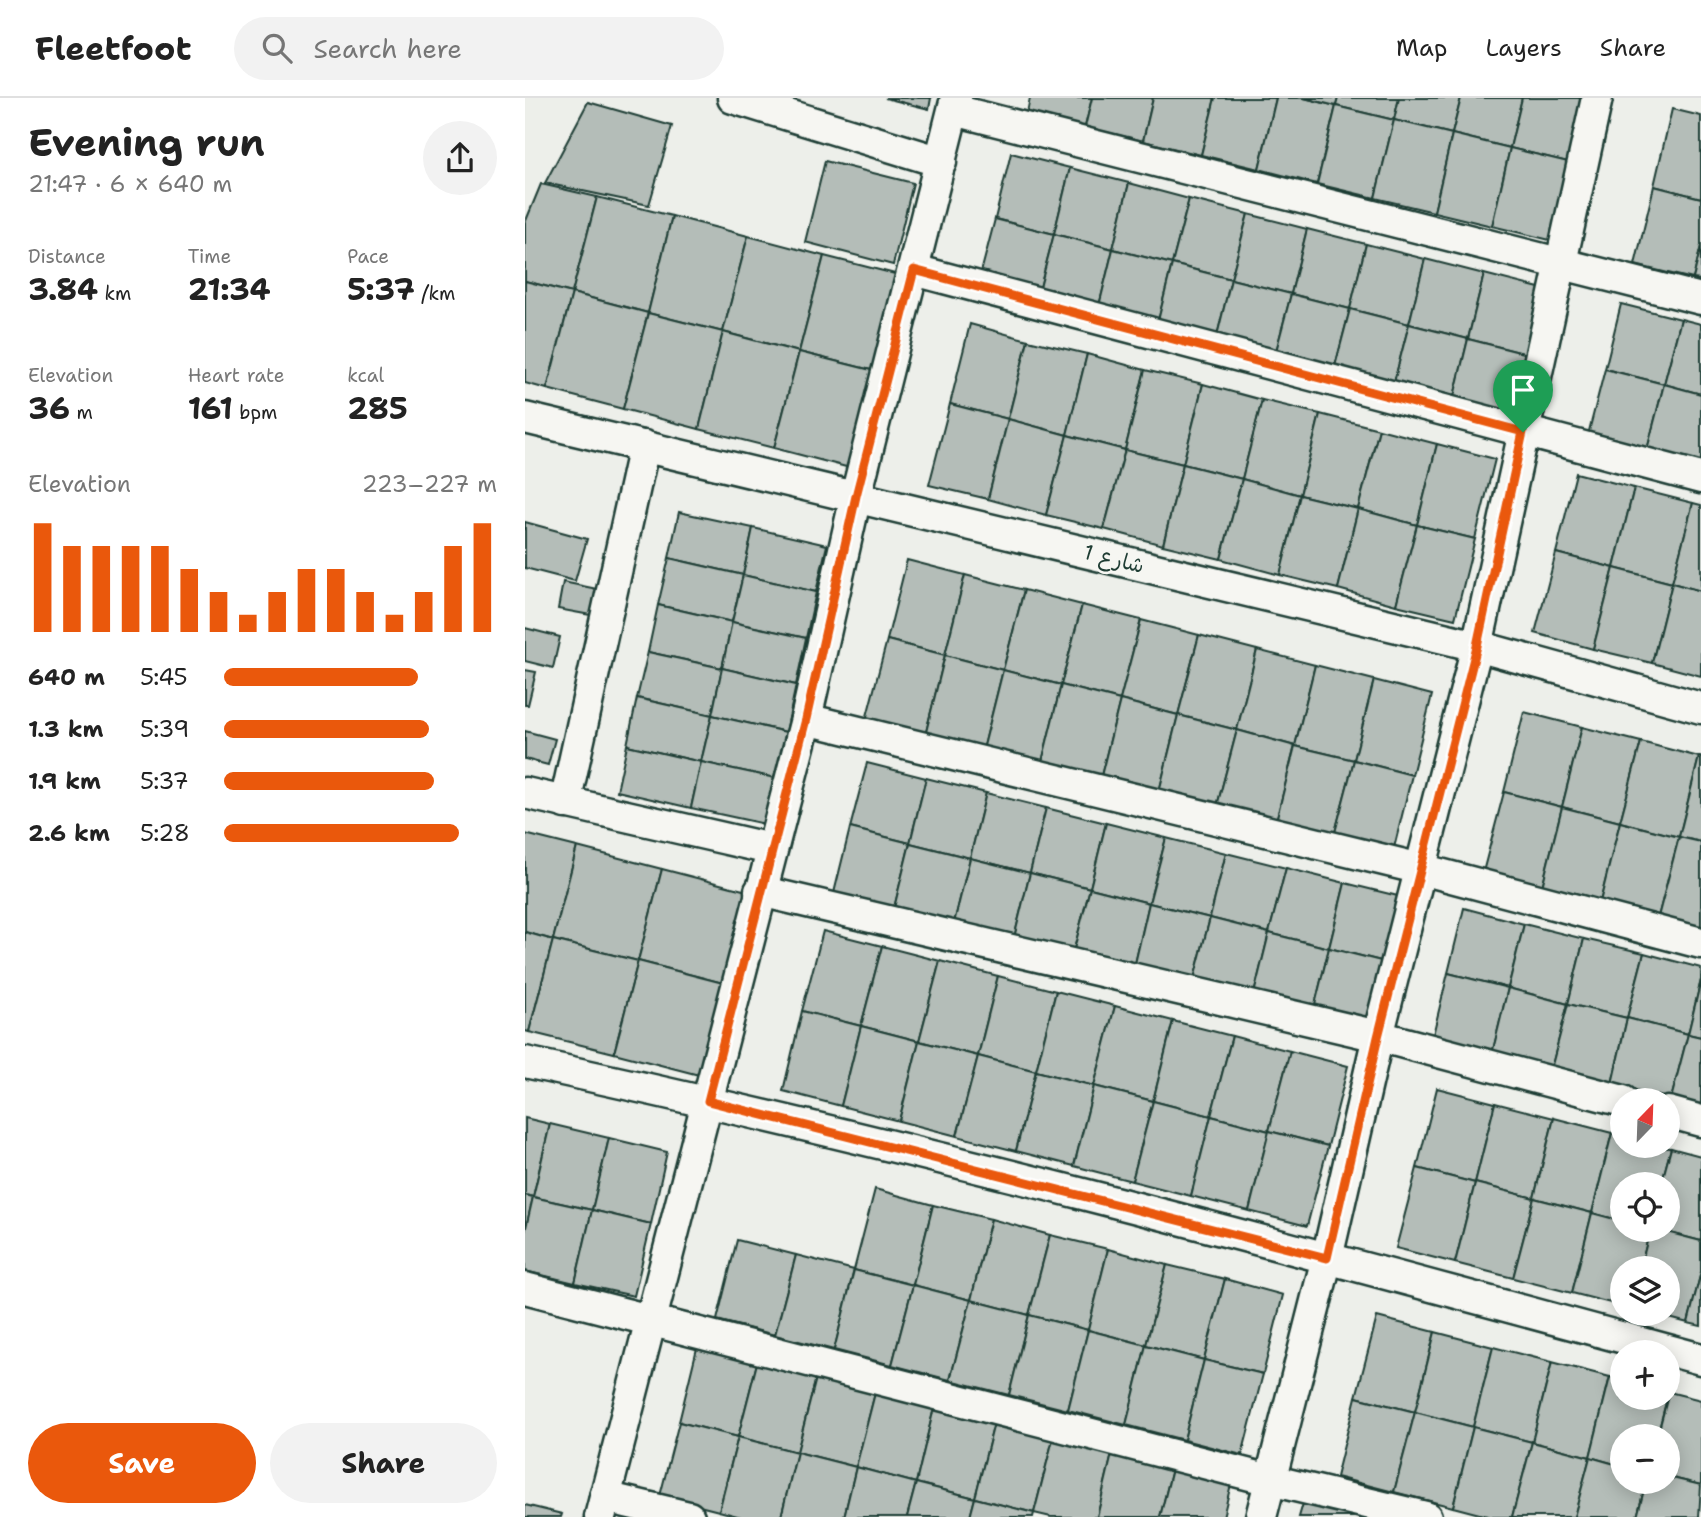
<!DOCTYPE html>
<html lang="en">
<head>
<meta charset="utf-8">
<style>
  body { margin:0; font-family:"Shantell Sans","Playpen Sans Arabic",sans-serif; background:#f2f2f2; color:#222; height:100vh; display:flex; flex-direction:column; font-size:26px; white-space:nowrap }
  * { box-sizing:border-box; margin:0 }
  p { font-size:23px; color:#767676 }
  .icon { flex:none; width:38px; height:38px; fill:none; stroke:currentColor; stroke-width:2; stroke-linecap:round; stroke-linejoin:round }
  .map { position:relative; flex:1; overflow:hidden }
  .sheet { display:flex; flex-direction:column; background:#fff; width:525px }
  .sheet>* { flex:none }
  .needle { width:46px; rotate:23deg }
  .controls { position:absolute; left:1085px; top:990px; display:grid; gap:14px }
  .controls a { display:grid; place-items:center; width:70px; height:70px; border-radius:50%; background:#fff; box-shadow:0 4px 18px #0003; font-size:35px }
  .pin { position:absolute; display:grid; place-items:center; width:60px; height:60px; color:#fff; margin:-72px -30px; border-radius:50% 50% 50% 0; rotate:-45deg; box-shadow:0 0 7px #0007 }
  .pin .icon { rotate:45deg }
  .round { display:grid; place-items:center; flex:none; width:74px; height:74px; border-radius:37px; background:#f2f2f2 }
  .summary { display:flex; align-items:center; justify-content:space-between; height:119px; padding:0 28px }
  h1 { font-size:38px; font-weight:700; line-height:52px }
  .metrics { display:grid; grid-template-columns:repeat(3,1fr); gap:10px; height:119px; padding:7px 28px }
  .metrics div { display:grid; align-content:center }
  .metrics b { font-size:30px; font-weight:700 }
  .metrics small { font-size:19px; font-weight:400 }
  .metrics p { font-size:19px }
  .chart { height:196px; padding:14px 28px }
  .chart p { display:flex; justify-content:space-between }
  .chart svg { width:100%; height:126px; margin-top:7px; stroke:#ea580c; stroke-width:6 }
  .cta { display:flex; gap:14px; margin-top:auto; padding:14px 28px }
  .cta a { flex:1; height:80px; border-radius:42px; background:#ea580c; color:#fff; font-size:28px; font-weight:700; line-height:80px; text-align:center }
  .cta a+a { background:#f2f2f2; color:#222 }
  ul { padding:0 28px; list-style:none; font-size:23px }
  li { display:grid; grid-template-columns:112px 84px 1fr; align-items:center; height:52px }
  li i { height:18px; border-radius:9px; background:#ea580c }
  header { display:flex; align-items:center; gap:42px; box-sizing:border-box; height:98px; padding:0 35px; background:#fff; border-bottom:2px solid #e0e0e0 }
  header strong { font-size:33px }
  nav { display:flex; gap:38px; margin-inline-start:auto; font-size:24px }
  .search { width:490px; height:63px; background:#f2f2f2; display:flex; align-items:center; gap:18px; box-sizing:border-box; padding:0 24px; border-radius:38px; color:#767676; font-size:26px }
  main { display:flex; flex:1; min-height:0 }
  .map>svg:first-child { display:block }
</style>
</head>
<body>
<header>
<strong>Fleetfoot</strong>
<div class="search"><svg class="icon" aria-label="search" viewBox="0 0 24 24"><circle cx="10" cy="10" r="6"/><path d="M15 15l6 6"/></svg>Search here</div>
<nav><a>Map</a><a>Layers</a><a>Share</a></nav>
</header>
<main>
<section class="sheet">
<div class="summary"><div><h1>Evening run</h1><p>21:47 · 6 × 640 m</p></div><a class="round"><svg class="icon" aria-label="share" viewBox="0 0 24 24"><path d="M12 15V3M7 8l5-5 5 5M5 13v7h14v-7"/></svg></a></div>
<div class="metrics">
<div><p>Distance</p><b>3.84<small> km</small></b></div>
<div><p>Time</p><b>21:34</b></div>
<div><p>Pace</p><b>5:37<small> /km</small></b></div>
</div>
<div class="metrics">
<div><p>Elevation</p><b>36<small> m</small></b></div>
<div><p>Heart rate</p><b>161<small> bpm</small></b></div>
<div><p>kcal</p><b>285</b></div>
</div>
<div class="chart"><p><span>Elevation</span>223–227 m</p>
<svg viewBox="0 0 160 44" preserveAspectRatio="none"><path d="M5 44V6M15 44V14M25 44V14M35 44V14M45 44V14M55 44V22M65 44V30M75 44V38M85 44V30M95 44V22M105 44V22M115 44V30M125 44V38M135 44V30M145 44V14M155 44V6"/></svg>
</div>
<ul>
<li><b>640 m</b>5:45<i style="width:71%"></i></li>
<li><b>1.3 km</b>5:39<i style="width:75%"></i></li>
<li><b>1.9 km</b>5:37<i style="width:77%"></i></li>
<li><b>2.6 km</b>5:28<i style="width:86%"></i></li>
</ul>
<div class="cta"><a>Save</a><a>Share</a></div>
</section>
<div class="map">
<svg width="1176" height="1419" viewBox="0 0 1176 1419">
  <rect width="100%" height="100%" fill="#edefea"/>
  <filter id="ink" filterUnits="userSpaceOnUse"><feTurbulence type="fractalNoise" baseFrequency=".0143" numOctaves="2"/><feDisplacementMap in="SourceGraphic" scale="14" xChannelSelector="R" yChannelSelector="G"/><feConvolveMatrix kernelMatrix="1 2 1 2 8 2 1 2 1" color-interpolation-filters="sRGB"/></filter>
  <g filter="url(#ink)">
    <g fill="#b4bdb8" stroke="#1f3d34" stroke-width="2">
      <polygon points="360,0 406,0 404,11"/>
      <polygon points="505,0 567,0 560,29 502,15"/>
      <polygon points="567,0 628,0 618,43 560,29"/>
      <polygon points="628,0 690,0 676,57 618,43"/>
      <polygon points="690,0 751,0 734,71 676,57"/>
      <polygon points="751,0 779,0 811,8 792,86 734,71"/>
      <polygon points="779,0 813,0 811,8"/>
      <polygon points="813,0 874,0 869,22 811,8"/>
      <polygon points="874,0 936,0 927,36 869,22"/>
      <polygon points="936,0 997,0 985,50 927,36"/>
      <polygon points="997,0 1059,0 1043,64 985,50"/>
      <polygon points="63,4 147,28 124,107 20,85"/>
      <polygon points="811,8 869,22 850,100 792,86"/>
      <polygon points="1147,11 1176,18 1176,100 1129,88"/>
      <polygon points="869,22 927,36 909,114 850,100"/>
      <polygon points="927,36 985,50 967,128 909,114"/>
      <polygon points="985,50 1043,64 1025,142 967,128"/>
      <polygon points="486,55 545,70 529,136 470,121"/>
      <polygon points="300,63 388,85 368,167 280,144"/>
      <polygon points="545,70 604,85 588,151 529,136"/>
      <polygon points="604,85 664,101 647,166 588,151"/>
      <polygon points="16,86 72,99 47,195 0,183 0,125"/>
      <polygon points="1129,88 1176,100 1176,148 1168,181 1110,167"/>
      <polygon points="72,99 147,118 123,215 47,195"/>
      <polygon points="664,101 723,116 706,181 647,166"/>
      <polygon points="723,116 782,131 766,196 706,181"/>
      <polygon points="147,118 223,138 198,234 123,215"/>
      <polygon points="470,121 529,136 512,201 453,186"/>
      <polygon points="782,131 841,146 825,211 766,196"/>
      <polygon points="529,136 588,151 572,216 512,201"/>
      <polygon points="223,138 299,158 274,254 198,234"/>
      <polygon points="841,146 900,161 884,226 825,211"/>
      <polygon points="1176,148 1176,182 1168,181"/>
      <polygon points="588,151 647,166 631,231 572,216"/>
      <polygon points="299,158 374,177 350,273 274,254"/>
      <polygon points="900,161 959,176 943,241 884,226"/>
      <polygon points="647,166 706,181 690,246 631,231"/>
      <polygon points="959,176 1018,191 1002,256 943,241"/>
      <polygon points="706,181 766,196 749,261 690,246"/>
      <polygon points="0,183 47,195 22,291 0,285"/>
      <polygon points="47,195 123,215 98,311 22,291"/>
      <polygon points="766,196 825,211 808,276 749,261"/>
      <polygon points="1096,206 1156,221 1139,286 1080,271"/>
      <polygon points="825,211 884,226 867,292 808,276"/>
      <polygon points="123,215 198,234 174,331 98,311"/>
      <polygon points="1156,221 1176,226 1176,296 1139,286"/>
      <polygon points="445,226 503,242 483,321 425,306"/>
      <polygon points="884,226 943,241 927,307 867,292"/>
      <polygon points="198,234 274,254 249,350 174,331"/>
      <polygon points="943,241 1002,256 986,322 927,307"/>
      <polygon points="503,242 562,256 542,337 483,321"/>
      <polygon points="274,254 350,273 325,370 249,350"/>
      <polygon points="562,256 620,272 600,352 542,337"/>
      <polygon points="1080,271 1139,286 1122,352 1063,337"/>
      <polygon points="620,272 678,286 658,366 600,352"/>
      <polygon points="678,286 737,302 717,381 658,366"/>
      <polygon points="1139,286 1176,296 1176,365 1122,352"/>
      <polygon points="737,302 795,316 775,397 717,381"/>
      <polygon points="425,306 483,321 463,401 404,387"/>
      <polygon points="795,316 854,331 833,411 775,397"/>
      <polygon points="483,321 542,337 521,417 463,401"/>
      <polygon points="854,331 912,346 892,427 833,411"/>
      <polygon points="542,337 600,352 579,431 521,417"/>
      <polygon points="912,346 970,361 950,441 892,427"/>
      <polygon points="600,352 658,366 638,447 579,431"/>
      <polygon points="658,366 717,381 696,461 638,447"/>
      <polygon points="1051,375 1109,390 1089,470 1031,455"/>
      <polygon points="717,381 775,397 755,477 696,461"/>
      <polygon points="1109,390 1168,405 1147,485 1089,470"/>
      <polygon points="775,397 833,411 813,491 755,477"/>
      <polygon points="1168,405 1176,407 1176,493 1147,485"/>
      <polygon points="833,411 892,427 871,507 813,491"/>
      <polygon points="154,414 228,430 218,477 144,460"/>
      <polygon points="0,424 62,441 50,483 0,470"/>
      <polygon points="892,427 950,441 930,521 871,507"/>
      <polygon points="228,430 302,447 291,494 218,477"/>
      <polygon points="1031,455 1089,470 1068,551 1010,535"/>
      <polygon points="144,460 218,477 207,524 133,507"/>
      <polygon points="382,462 440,477 420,557 362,542"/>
      <polygon points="1089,470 1147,485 1127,565 1068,551"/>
      <polygon points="218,477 291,494 281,540 207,524"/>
      <polygon points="440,477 499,492 478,572 420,557"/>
      <polygon points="38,484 77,492 71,518 33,511"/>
      <polygon points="1147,485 1176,493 1176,578 1127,565"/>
      <polygon points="499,492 557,507 536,587 478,572"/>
      <polygon points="133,507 207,524 197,570 123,554"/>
      <polygon points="557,507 616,522 595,602 536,587"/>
      <polygon points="616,522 674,537 653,617 595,602"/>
      <polygon points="207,524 281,540 271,587 197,570"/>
      <polygon points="0,530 35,539 28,570 0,563"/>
      <polygon points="674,537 732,552 712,632 653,617"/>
      <polygon points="362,542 420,557 400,638 341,622"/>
      <polygon points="732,552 790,567 770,648 712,632"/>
      <polygon points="123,554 197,570 187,617 112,600"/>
      <polygon points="420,557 478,572 458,652 400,638"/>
      <polygon points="790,567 849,582 829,662 770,648"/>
      <polygon points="197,570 271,587 261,634 187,617"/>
      <polygon points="0,572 11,574 3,607 0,607"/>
      <polygon points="478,572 536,587 516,668 458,652"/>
      <polygon points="849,582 907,597 887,677 829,662"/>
      <polygon points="536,587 595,602 575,682 516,668"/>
      <polygon points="112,600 187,617 176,664 102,647"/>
      <polygon points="595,602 653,617 633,698 575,682"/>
      <polygon points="999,614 1057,629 1037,709 979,694"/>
      <polygon points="187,617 261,634 250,680 176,664"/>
      <polygon points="653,617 712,632 691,712 633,698"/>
      <polygon points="1057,629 1116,644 1095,724 1037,709"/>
      <polygon points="712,632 770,648 750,727 691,712"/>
      <polygon points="0,633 30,641 23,667 0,661"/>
      <polygon points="1116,644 1174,659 1154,739 1095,724"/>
      <polygon points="102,647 176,664 166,710 92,693"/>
      <polygon points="770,648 829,662 808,742 750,727"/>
      <polygon points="1174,659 1176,659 1176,744 1154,739"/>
      <polygon points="829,662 887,677 867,758 808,742"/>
      <polygon points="176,664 250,680 240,726 166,710"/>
      <polygon points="342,665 401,680 385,745 325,730"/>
      <polygon points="401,680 461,695 445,760 385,745"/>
      <polygon points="979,694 1037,709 1017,789 958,774"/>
      <polygon points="461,695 521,710 505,775 445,760"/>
      <polygon points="1037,709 1095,724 1075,804 1017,789"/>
      <polygon points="521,710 581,725 565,790 505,775"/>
      <polygon points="1095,724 1154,739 1133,819 1075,804"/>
      <polygon points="581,725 641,740 624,805 565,790"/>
      <polygon points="325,730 385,745 369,810 309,795"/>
      <polygon points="0,736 52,749 28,842 0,834"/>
      <polygon points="1154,739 1176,744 1176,830 1133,819"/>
      <polygon points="641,740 701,755 685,820 624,805"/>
      <polygon points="385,745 445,760 429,825 369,810"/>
      <polygon points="52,749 137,771 113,863 28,842"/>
      <polygon points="701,755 761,770 744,835 685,820"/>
      <polygon points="445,760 505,775 489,840 429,825"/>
      <polygon points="761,770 820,785 804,850 744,835"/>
      <polygon points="137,771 222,793 198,885 113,863"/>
      <polygon points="505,775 565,790 548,855 489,840"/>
      <polygon points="820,785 881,800 864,865 804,850"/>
      <polygon points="565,790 624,805 609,870 548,855"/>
      <polygon points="624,805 685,820 668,885 609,870"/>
      <polygon points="939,810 999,826 983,890 923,875"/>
      <polygon points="685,820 744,835 728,900 668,885"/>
      <polygon points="999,826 1059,841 1043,906 983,890"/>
      <polygon points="298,833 357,848 336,928 277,913"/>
      <polygon points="0,834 28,842 4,934 0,933"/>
      <polygon points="744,835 804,850 788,915 728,900"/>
      <polygon points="1059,841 1119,855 1102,920 1043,906"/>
      <polygon points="28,842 113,863 89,955 4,934"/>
      <polygon points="357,848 415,863 394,943 336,928"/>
      <polygon points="804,850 864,865 848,930 788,915"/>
      <polygon points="1119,855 1176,870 1176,882 1163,936 1102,920"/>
      <polygon points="113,863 198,885 174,977 89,955"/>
      <polygon points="415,863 473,878 453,958 394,943"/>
      <polygon points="923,875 983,890 967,956 907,941"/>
      <polygon points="473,878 531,893 511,973 453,958"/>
      <polygon points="1176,882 1176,939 1163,936"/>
      <polygon points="983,890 1043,906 1026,971 967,956"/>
      <polygon points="531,893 590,908 569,988 511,973"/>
      <polygon points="1043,906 1102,920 1087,986 1026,971"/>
      <polygon points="590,908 648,923 628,1003 569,988"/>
      <polygon points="277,913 336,928 316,1008 258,993"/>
      <polygon points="1102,920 1163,936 1146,1001 1087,986"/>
      <polygon points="648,923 707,938 686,1018 628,1003"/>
      <polygon points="336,928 394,943 374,1023 316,1008"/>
      <polygon points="1163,936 1176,939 1176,1008 1146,1001"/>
      <polygon points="707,938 765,953 744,1033 686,1018"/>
      <polygon points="394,943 453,958 432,1038 374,1023"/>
      <polygon points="765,953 823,968 803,1048 744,1033"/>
      <polygon points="453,958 511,973 491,1053 432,1038"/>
      <polygon points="511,973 569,988 549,1068 491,1053"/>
      <polygon points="569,988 628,1003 607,1083 549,1068"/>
      <polygon points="912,990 970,1005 950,1085 892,1070"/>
      <polygon points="628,1003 686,1018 666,1098 607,1083"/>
      <polygon points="970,1005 1029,1020 1009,1100 950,1085"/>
      <polygon points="686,1018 744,1033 724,1113 666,1098"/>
      <polygon points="0,1020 25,1026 8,1099 0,1097"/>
      <polygon points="1029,1020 1087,1035 1067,1115 1009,1100"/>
      <polygon points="25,1026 84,1040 67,1112 8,1099"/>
      <polygon points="744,1033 803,1048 782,1128 724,1113"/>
      <polygon points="1087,1035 1097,1037 1097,1048 1146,1050 1136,1087 1097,1087 1097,1123 1067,1115"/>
      <polygon points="84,1040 142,1054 126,1126 67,1112"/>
      <polygon points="1146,1050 1176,1058 1176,1143 1134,1132 1143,1132 1143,1087 1136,1087"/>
      <polygon points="892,1070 950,1085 930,1165 871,1150"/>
      <polygon points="950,1085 1009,1100 988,1180 930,1165"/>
      <polygon points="350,1091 408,1107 388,1187 329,1172"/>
      <polygon points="0,1097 8,1099 0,1134"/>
      <polygon points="8,1099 67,1112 50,1185 0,1173 0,1134"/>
      <polygon points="1009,1100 1067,1115 1047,1195 988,1180"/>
      <polygon points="408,1107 466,1121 446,1202 388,1187"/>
      <polygon points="67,1112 126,1126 109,1198 50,1185"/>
      <polygon points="1067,1115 1097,1123 1097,1132 1125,1132 1115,1171 1097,1171 1097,1208 1047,1195"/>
      <polygon points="466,1121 525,1137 504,1217 446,1202"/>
      <polygon points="1125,1132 1134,1132 1176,1143 1176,1174 1163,1225 1129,1216 1143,1216 1143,1171 1115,1171"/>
      <polygon points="525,1137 583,1151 563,1232 504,1217"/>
      <polygon points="212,1142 271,1157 250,1237 192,1222"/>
      <polygon points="583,1151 642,1167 621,1247 563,1232"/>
      <polygon points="271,1157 329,1172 309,1252 250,1237"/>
      <polygon points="642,1167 700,1181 679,1262 621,1247"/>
      <polygon points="329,1172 388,1187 367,1267 309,1252"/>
      <polygon points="1176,1174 1176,1228 1163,1225"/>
      <polygon points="700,1181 758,1197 738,1276 679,1262"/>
      <polygon points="388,1187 446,1202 425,1282 367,1267"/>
      <polygon points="446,1202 504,1217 484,1297 425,1282"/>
      <polygon points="504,1217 563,1232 543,1312 484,1297"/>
      <polygon points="852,1219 910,1234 890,1314 831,1299"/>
      <polygon points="563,1232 621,1247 601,1327 543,1312"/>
      <polygon points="910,1234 968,1249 948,1329 890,1314"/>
      <polygon points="621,1247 679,1262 659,1342 601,1327"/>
      <polygon points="968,1249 1027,1264 1007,1344 948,1329"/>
      <polygon points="172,1250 232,1265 213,1339 154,1324"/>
      <polygon points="679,1262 738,1276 717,1357 659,1342"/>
      <polygon points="1027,1264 1085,1279 1065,1359 1007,1344"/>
      <polygon points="232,1265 291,1280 272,1354 213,1339"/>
      <polygon points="1085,1279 1097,1282 1097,1300 1142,1300 1132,1339 1097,1339 1097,1368 1065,1359"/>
      <polygon points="291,1280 350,1295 331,1369 272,1354"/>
      <polygon points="1144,1294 1176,1302 1176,1387 1143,1379 1143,1339 1132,1339"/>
      <polygon points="350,1295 409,1310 391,1385 331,1369"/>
      <polygon points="831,1299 890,1314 869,1394 811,1379"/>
      <polygon points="409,1310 469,1325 450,1400 391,1385"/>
      <polygon points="890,1314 948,1329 928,1409 869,1394"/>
      <polygon points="154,1324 213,1339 194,1413 135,1398"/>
      <polygon points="469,1325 528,1341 509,1415 450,1400"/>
      <polygon points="948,1329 1007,1344 987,1419 966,1419 928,1409"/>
      <polygon points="213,1339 272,1354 256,1419 216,1419 194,1413"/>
      <polygon points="528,1341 587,1356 572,1419 526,1419 509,1415"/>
      <polygon points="1007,1344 1065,1359 1049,1419 987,1419"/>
      <polygon points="272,1354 331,1369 319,1419 256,1419"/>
      <polygon points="587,1356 647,1371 635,1419 572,1419"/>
      <polygon points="1065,1359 1097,1368 1097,1384 1121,1384 1112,1419 1049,1419"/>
      <polygon points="331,1369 391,1385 382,1419 319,1419"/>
      <polygon points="647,1371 706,1386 698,1419 635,1419"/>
      <polygon points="1143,1379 1176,1387 1174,1419 1112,1419 1121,1384 1143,1384"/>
      <polygon points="391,1385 450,1400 445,1419 382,1419"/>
      <polygon points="450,1400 509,1415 508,1419 445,1419"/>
      <polygon points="779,1402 837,1419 774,1419"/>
      <polygon points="0,1407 37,1416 36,1419 0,1419"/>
    </g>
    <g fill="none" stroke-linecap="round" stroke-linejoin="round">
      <defs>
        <g id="minor">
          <polyline points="208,0 416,64"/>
          <polyline points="429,12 1176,201"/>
          <polyline points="389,172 1176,380"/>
          <polyline points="0,320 952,548 1176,610"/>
          <polyline points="281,621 896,771 1176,845"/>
          <polyline points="0,695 246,751"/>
          <polyline points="40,705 119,348"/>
          <polyline points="235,793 853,938 1098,1003"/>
          <path d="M0,964c395,84 786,191 1176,297"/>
          <polyline points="1143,1014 1176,1023"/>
          <polyline points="0,1190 745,1382 901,1419"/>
          <polyline points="80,1399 164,1419"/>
          <polyline points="75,1419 281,621 331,398 431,0"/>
          <polyline points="736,1419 802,1160 853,938 952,548 1072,0"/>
        </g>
      </defs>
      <use href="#minor" stroke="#1f3d34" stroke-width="35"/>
      <use href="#minor" stroke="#f6f6f2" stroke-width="30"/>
    </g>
  </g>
  <g fill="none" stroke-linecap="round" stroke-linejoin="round" filter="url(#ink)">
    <defs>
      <polygon id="route" points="389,172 998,334 952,548 853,939 802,1160 183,1003 281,621 331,398"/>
    </defs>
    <use href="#route" stroke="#fff" stroke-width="14"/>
    <use href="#route" stroke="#ea580c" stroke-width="9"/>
  </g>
  <g text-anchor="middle" stroke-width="5" stroke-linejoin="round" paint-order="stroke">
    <g font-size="21" fill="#1f3d34" stroke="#f6f6f2">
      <text transform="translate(589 461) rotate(14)" y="7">شارع 1</text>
    </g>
  </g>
</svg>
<div class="controls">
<a><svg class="needle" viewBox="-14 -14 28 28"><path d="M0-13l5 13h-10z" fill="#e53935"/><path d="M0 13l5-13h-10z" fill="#767676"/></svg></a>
<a><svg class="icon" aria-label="locate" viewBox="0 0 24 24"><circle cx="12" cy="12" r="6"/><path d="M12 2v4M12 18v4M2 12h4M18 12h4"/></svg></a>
<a><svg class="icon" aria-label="layers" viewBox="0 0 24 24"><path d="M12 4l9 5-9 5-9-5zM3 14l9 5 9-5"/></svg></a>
<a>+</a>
<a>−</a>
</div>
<div class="pin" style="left:998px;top:334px;background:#1e9e55"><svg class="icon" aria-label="arrive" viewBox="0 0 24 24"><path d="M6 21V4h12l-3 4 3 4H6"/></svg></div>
</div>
</main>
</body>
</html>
